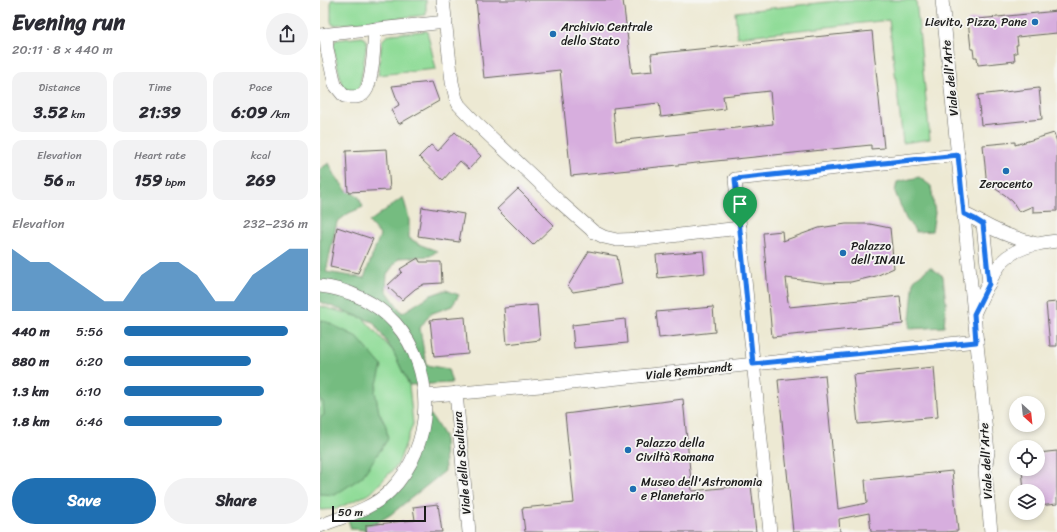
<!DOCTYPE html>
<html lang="en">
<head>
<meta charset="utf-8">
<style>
  body { margin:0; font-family:Sriracha,sans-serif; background:#f2f2f3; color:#2b2b33; height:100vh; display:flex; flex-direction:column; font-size:15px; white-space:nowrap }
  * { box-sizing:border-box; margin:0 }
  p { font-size:13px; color:#7c7c81 }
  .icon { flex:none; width:22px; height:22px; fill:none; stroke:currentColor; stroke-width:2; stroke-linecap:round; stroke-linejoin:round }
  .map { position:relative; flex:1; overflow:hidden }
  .drawer { display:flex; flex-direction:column; background:#fff; width:320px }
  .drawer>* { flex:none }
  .needle { width:26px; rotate:153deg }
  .buttons { position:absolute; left:689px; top:396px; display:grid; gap:8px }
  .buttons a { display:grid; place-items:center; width:36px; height:36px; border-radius:50%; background:#fff; box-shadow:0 2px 6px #0003; font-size:20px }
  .scale { position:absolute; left:12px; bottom:10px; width:94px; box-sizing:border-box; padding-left:4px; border:2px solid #1c1c1c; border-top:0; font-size:11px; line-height:14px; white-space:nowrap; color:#1c1c1c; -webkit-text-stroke:3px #f6f6f2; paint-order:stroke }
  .pin { position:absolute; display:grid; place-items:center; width:34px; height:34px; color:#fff; margin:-41px -17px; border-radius:50% 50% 50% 0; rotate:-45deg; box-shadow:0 0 4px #0007 }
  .pin .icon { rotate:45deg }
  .round { display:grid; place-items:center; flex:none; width:42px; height:42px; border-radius:21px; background:#f2f2f3 }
  .headline { display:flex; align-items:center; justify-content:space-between; height:68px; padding:0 12px }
  h1 { font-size:22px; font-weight:800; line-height:30px }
  .stats { display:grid; grid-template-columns:repeat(3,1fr); gap:6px; height:68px; padding:4px 12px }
  .stats div { display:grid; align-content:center; border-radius:10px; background:#f2f2f3; text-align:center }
  .stats b { font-size:17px; font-weight:800 }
  .stats small { font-size:11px; font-weight:400 }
  .stats p { font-size:11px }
  .chart { height:112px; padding:8px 12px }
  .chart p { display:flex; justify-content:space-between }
  .chart svg { width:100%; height:72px; margin-top:4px; fill:#1f6fb2; opacity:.7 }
  .button { display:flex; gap:8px; margin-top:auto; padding:8px 12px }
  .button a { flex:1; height:46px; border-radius:24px; background:#1f6fb2; color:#fff; font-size:16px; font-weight:800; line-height:46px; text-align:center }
  .button a+a { background:#f2f2f3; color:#2b2b33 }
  ul { padding:0 12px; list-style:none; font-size:13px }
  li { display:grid; grid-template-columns:64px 48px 1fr; align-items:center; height:30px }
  li i { height:10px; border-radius:5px; background:#1f6fb2 }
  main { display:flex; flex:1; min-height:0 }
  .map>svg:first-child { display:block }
</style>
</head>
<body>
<main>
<section class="drawer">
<div class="headline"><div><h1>Evening run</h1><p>20:11 · 8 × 440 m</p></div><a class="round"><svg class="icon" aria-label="share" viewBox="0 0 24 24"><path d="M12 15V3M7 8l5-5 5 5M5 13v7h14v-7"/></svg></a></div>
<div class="stats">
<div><p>Distance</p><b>3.52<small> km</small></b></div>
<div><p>Time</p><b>21:39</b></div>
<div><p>Pace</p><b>6:09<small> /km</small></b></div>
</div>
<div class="stats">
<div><p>Elevation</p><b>56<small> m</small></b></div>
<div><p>Heart rate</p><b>159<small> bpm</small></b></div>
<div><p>kcal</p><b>269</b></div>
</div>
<div class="chart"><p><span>Elevation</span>232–236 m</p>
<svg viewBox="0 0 160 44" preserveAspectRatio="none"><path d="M0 44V6L10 14L20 14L30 22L40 30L50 38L60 38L70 22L80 14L90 14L100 22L110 38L120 38L130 22L140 14L150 6L160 6V44z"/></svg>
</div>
<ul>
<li><b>440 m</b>5:56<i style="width:89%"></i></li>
<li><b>880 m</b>6:20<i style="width:69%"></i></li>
<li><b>1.3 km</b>6:10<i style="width:76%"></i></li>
<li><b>1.8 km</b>6:46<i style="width:53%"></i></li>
</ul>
<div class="button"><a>Save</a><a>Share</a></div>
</section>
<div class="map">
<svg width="737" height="532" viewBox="0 0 737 532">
  <rect width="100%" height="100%" fill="#f6f6f2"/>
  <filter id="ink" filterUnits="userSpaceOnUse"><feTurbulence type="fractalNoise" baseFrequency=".025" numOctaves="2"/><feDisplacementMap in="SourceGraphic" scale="8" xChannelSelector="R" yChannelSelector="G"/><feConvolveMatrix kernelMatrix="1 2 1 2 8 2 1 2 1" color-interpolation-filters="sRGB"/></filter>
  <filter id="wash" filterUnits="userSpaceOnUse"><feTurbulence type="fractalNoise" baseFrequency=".012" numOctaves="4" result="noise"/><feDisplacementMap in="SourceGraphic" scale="16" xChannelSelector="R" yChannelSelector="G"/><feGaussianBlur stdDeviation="0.9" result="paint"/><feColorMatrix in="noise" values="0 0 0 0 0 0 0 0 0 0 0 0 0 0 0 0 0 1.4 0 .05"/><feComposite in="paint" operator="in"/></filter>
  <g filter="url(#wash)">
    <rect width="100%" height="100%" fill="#ede9d3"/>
    <g fill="#90dc98" stroke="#567c5a">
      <polygon points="11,0 106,0 106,15 14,25 12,24 11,21"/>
      <polygon points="526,0 596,0 610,139 583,143 569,20 417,37 415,12"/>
      <path d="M107,31l9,38 -58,6 4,-34c3,-4 5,-5 9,-7z"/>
      <polygon points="42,37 46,39 47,42 40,85 38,89 35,92 28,91 22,86 13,44 16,40"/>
      <polygon points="0,306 43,318 73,351 89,385 93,424 78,464 51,493 16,509 0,510"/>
    </g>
    <g fill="#74bc80" stroke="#486c4e">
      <polygon points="9,163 15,175 26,190 38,196 43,207 29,213 17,222 6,272 44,278 60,235 49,222 83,197 89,218 89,238 101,245 117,251 110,256 79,258 67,274 66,290 82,313 111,295 126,290 139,295 132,306 110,314 100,328 106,365 128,369 132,383 89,385 73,351 53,322 0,302 0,169"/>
      <polygon points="599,177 611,186 615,213 612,231 596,232 586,219 575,192 577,182"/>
      <polygon points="610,267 623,276 626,303 624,327 589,329 594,280"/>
      <polygon points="3,320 37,337 62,366 55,391 59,412 66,426 68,439 42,477 15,495 0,494 0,418 4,415 3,402 0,400 0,321"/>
      <polygon points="111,415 124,436 125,471 70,515 45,530 31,529 26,514 59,499 96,447 98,420"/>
    </g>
    <g id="blocks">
      <g fill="#d7aede" fill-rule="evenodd">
        <path d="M156,0h147l9,73 21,-2 -2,-17 221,-23 12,117 -13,1v-4l-300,31 -11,-106 -76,8zM450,91l3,33 -157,17 -3,-33 46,-5 2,14 64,-8 -2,-13z"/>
        <polygon points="737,11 737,33 697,37 698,45 696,45 697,53 694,53 695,61 658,65 657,57 654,57 653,49 651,49 648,20"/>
        <polygon points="112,82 119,101 79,124 71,110 79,105 72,86"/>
        <polygon points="719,88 722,119 661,125 658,95"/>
        <polygon points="135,132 161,156 149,169 140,161 123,180 99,157 111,145 118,151"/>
        <polygon points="734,133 737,142 737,211 713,212 713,206 699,212 693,202 685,195 674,188 665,184 666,176 663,145 695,142 695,145"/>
        <polygon points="67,149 70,190 28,192 26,151"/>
        <polygon points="198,189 234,225 213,245 177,209"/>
        <polygon points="102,207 144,214 139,242 98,236"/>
        <polygon points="526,224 550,224 570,228 574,268 556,276 531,282 505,283 466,278 468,296 467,296 469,307 580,296 583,324 452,337 443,233 462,231 463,241 499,228"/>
        <polygon points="17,227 53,239 38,273 10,267"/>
        <polygon points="269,251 297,256 302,284 253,292 248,286"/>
        <polygon points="383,251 385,273 338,278 336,255"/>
        <polygon points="98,258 100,262 121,262 122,283 104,284 95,289 82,300 67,286 82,272 80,269"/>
        <polygon points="737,302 737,346 730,346 726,303"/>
        <polygon points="217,305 220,340 187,344 184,308"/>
        <polygon points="393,307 395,332 339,338 336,312"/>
        <polygon points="145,317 148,354 114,357 110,320"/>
        <polygon points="305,319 307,343 254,348 252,325"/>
        <polygon points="614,367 618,417 538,424 533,375"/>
        <polygon points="505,375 518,509 547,503 545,480 632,471 638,531 624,532 551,532 549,513 519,519 520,532 473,532 458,380"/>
        <polygon points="363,399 372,491 431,485 436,532 205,532 202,508 254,503 245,414"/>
        <polygon points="737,451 737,504 718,506 718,491 704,491 702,469 718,469 718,453"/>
        <polygon points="118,504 122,532 46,532 46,525 95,520 93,507"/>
      </g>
    </g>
  </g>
  <g filter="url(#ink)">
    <use href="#blocks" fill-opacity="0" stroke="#65645c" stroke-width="1"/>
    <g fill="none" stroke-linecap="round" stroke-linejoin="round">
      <defs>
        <g id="minor">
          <polyline points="123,0 132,82 136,99 139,105 156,123 240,202 274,232 284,237 297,240 325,239 420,228"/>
          <polyline points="622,0 668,452 665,470 671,532"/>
          <path d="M6,34l1,15 8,36 9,11c7,1 16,3 21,-4 8,-10 9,-49 10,-63"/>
          <polyline points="0,35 126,22"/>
          <path d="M644,214c12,5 22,12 34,17 12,6 25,9 39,13"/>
          <polyline points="663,224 669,284"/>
          <path d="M0,286c28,3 56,16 75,37 42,47 39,124 -5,168 -19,19 -46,25 -70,35"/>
          <path d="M654,314c7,-15 21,-48 33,-57 15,-11 32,-14 50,-16"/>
          <polyline points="136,393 149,532"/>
          <polyline points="105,396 232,385 657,341"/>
          <polyline points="450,532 415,179 638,155"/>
        </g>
      </defs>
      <use href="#minor" stroke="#65645c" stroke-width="14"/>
      <use href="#minor" stroke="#fff" stroke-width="13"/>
    </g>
  </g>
  <g fill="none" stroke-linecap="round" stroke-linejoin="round" filter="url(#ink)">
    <defs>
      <polygon id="route" points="638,155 644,214 655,219 663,224 669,284 654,314 656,342 433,364 415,179"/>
    </defs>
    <use href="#route" stroke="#fff" stroke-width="8"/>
    <use href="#route" stroke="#1a73e8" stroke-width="5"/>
  </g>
  <g fill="#1f6fb2" stroke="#f6f6f2" stroke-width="1.5">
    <circle cx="715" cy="22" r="4"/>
    <circle cx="233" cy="34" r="4"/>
    <circle cx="686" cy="171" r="4"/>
    <circle cx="523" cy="253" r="4"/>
    <circle cx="308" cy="450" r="4"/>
    <circle cx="313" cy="489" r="4"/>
  </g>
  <g text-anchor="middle" stroke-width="3.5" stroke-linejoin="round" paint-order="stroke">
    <g font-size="12" fill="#1c1c1c" stroke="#f6f6f2" text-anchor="start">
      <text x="707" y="26" text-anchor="end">Lievito, Pizza, Pane</text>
      <text x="241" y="31">Archivio Centrale<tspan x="241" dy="14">dello Stato</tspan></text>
      <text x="686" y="188" text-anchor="middle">Zerocento</text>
      <text x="531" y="250">Palazzo<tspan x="531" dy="14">dell'INAIL</tspan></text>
      <text x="316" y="447">Palazzo della<tspan x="316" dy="14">Civiltà Romana</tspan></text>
      <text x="321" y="486">Museo dell'Astronomia<tspan x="321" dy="14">e Planetario</tspan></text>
    </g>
    <g font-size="12" fill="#1c1c1c" stroke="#f6f6f2">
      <text transform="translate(630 78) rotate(-96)" y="4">Viale dell'Arte</text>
      <text transform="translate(369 371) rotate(-6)" y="4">Viale Rembrandt</text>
      <text transform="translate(666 461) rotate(-93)" y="4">Viale dell'Arte</text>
      <text transform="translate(142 463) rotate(-95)" y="4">Viale della Scultura</text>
    </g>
  </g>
</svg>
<div class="buttons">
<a><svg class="needle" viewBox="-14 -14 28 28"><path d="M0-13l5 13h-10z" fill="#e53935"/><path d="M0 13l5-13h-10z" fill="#7c7c81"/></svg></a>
<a><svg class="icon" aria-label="locate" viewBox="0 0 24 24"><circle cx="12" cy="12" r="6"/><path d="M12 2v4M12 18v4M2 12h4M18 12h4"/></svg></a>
<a><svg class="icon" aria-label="layers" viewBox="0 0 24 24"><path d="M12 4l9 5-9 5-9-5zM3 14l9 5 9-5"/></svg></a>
</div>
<div class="scale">50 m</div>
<div class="pin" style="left:420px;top:228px;background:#1e9e55"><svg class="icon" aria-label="arrive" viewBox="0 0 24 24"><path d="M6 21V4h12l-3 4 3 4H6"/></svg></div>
</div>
</main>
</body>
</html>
